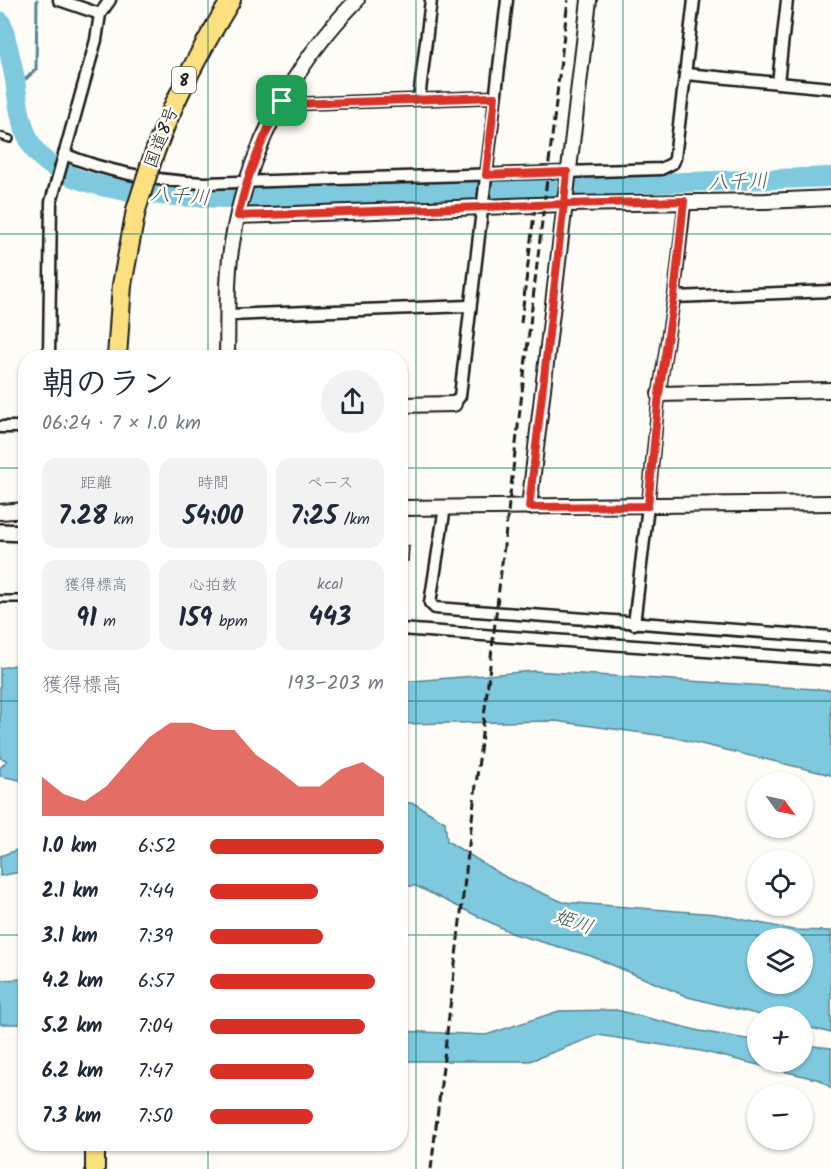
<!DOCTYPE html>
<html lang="ja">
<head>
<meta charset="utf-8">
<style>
  body { margin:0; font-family:Kalam,"Klee One",sans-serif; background:#f2f2f3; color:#1f2937; height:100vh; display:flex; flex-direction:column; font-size:22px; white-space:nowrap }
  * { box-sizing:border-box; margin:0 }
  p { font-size:20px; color:#747a83 }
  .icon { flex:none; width:33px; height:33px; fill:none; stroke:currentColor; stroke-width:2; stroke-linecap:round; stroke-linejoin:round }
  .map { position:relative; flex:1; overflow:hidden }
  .sheet { position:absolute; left:18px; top:350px; width:390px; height:801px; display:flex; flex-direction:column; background:#fff; border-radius:24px; box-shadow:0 2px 4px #0004 }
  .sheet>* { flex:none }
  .needle { width:39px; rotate:123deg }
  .tools { position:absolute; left:747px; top:772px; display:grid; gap:12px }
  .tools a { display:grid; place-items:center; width:66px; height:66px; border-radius:50%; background:#fff; box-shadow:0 2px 4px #0004; font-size:30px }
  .pin { position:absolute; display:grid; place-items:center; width:51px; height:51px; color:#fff; margin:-26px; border-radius:12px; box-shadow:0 3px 9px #0006 }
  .round { display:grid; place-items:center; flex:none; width:63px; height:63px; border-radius:32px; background:#f2f2f3 }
  .head { display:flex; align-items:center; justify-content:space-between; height:102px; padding:0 24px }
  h1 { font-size:33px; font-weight:600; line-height:45px }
  .stats { display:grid; grid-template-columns:repeat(3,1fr); gap:9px; height:102px; padding:6px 24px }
  .stats div { display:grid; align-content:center; border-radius:15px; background:#f2f2f3; text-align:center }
  .stats b { font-size:26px; font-weight:600 }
  .stats small { font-size:16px; font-weight:400 }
  .stats p { font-size:16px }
  .chart { height:168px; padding:12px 24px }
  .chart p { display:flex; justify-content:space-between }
  .chart svg { width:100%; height:108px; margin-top:6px; fill:#d93025; opacity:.7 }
  ul { padding:0 24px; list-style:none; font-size:20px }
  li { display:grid; grid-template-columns:96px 72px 1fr; align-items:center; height:45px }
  li i { height:15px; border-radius:8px; background:#d93025 }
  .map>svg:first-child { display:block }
</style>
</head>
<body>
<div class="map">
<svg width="831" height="1169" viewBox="0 0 831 1169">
  <rect width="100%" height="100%" fill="#fdfcf7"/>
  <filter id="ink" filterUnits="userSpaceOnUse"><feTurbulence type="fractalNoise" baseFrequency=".0167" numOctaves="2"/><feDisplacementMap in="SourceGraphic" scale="12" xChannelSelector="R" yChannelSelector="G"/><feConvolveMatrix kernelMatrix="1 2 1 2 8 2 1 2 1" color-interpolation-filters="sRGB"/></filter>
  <g filter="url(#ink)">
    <g fill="#7fc9df" stroke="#578491" stroke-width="1.5" fill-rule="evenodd">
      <polygon points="25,663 26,663 25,781 0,776 0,768 7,760 0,758 0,668"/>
      <polygon points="534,671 831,690 831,775 672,737 555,721 401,724 401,682"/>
      <path d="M400,801l15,3 30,18 2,19 60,37 56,24 153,12 77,16 38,1v102l-28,-7 -1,-9h-34l-80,-20 -97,-41 -77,-22 -98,-48h-15zM758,939h44v45h-44z"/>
      <polygon points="25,847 25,871 0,876 0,856"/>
      <polygon points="25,979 25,1024 0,1024 0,980"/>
      <polygon points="616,1010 700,1031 757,1041 758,1062 802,1062 803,1045 831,1048 831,1088 820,1080 701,1051 598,1035 530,1061 401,1061 401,1031 486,1035 559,1011"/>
    </g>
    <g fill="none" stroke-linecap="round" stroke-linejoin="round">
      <polyline stroke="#578491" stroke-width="3" points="14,79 26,79 36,69 37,0"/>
      <path stroke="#7fc9df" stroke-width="20" d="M0,21l3,6c4,17 9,35 12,53 3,22 5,42 15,62 26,54 148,55 200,56l601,-21"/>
    </g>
    <polygon fill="#f0c89f" stroke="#1c1c1c" stroke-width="1.5" points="400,546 409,546 408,561 400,561"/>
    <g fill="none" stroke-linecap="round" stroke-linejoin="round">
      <defs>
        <g id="service">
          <polyline points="0,136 10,139"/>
          <polyline points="0,599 26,599"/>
        </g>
        <g id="minor">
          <polyline points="59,0 100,14"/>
          <polyline points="686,74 831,88"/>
          <polyline points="778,83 787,0"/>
          <polyline points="419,99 431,0"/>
          <polyline points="281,101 294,104 495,97"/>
          <path d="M64,154c45,19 93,27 141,29l456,-14 12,-6 2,-5 19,-158"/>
          <polyline points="674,297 831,291"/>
          <polyline points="228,315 469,306"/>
          <polyline points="49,357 51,202 96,40 100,14 110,0"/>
          <polyline points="454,404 460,396 507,0"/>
          <polyline points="0,427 26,427"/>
          <polyline points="445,507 430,603 435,608 831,637"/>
          <polyline points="634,624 648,506 659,394 674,297 685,201"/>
          <polyline points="400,629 831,660"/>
        </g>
        <g id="tertiary">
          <polyline points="238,216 564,204 766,201 831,198"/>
          <path d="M227,357c1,-38 -1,-77 5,-114 15,-91 60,-177 125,-243"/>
          <polyline points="659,394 831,390"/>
          <polyline points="400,405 454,404"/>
          <polyline points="529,507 589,0"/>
          <polyline points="400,508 831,503"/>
          <polyline points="0,512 26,510"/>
        </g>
        <polyline id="secondary" points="0,532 26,533"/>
        <g id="trunk">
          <path d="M150,166c20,-60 48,-112 81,-166"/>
          <polyline points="117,357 122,285 136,210"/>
          <polyline points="95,1169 95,1143"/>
        </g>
      </defs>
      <use href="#service" stroke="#1c1c1c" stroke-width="10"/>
      <use href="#minor" stroke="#1c1c1c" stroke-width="15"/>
      <use href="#tertiary" stroke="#1c1c1c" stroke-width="18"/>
      <use href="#secondary" stroke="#1c1c1c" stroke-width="20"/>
      <use href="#trunk" stroke="#1c1c1c" stroke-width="22"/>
      <use href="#service" stroke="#fdfcf7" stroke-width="5"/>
      <use href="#minor" stroke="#fdfcf7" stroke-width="10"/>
      <use href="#tertiary" stroke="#fdfcf7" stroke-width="14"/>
      <use href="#secondary" stroke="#fdfcf7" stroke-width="15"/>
      <use href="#trunk" stroke="#fce080" stroke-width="18"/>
      <g stroke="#1c1c1c" stroke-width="3" stroke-dasharray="9 4.5" stroke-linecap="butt">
        <polyline points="521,323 535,206"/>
        <polyline points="431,1169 568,0"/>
      </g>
      <defs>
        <polyline id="trunk-bridge" points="136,210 150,166"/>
      </defs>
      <use href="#trunk-bridge" stroke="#1c1c1c" stroke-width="22" stroke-linecap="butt"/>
      <use href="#trunk-bridge" stroke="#fce080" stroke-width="18"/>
    </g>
  </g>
  <g fill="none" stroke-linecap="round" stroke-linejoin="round" filter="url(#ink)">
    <defs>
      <path id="route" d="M282,101c-20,37 -35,74 -44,115l326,-12 -35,303 119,-1 11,-112 15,-97 10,-96 -120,3 3,-32 -81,3 9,-78 -201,7 -12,-3"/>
    </defs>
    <use href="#route" stroke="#fff" stroke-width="12"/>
    <use href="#route" stroke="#d93025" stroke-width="8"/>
  </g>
  <path fill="none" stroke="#0f766e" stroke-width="1.5" stroke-opacity="0.55" d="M208,0v357M416,0v1169M623,0v1169M0,234h831M0,468h26M400,468h431M0,701h26M400,701h431M0,935h26M400,935h431M208,1143v26"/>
  <g text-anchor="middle" stroke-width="5" stroke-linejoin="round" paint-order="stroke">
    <rect fill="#fdfcf7" stroke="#605f5e" stroke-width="1.5" x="172" y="67" width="24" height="26" rx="4.5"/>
    <g font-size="16" font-weight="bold" fill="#1c1c1c">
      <text x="184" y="86">8</text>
    </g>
    <g font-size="18" fill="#1c1c1c" stroke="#fdfcf7">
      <text transform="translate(161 137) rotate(-69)" y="6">国道8号</text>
    </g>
    <g font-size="20" font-style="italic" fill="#3f5960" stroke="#fdfcf7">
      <text transform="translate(738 181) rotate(-2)" y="7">八千川</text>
      <text transform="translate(180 195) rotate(4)" y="7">八千川</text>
      <text transform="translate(574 921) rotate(20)" y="7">姫川</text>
    </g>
  </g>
</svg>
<div class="tools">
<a><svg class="needle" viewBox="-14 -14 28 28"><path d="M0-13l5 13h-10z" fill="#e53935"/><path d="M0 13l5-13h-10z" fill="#747a83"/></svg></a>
<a><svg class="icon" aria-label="locate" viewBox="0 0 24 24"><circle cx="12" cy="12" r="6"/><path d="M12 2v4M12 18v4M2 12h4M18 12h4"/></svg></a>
<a><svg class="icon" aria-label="layers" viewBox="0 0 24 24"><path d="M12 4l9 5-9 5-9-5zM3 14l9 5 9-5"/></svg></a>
<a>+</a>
<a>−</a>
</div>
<div class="pin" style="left:282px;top:101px;background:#1e9e55"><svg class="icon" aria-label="arrive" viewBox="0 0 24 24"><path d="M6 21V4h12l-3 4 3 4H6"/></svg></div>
<section class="sheet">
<div class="head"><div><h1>朝のラン</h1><p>06:24 · 7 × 1.0 km</p></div><a class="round"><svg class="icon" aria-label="share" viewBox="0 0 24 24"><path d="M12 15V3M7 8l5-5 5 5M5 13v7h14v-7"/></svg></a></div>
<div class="stats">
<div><p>距離</p><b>7.28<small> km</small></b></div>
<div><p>時間</p><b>54:00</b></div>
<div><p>ペース</p><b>7:25<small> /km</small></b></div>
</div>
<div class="stats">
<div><p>獲得標高</p><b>91<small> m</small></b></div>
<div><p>心拍数</p><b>159<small> bpm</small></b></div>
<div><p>kcal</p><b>443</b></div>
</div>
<div class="chart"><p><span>獲得標高</span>193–203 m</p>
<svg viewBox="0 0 160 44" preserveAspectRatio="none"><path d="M0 44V28L10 35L20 38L30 32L40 22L50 12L60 6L70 6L80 9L90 9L100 19L110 25L120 32L130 32L140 25L150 22L160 28V44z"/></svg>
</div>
<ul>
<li><b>1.0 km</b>6:52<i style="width:100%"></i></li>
<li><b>2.1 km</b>7:44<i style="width:62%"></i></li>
<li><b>3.1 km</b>7:39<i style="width:65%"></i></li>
<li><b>4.2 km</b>6:57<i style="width:95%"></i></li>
<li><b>5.2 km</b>7:04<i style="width:89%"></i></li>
<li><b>6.2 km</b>7:47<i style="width:60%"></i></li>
<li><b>7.3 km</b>7:50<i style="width:59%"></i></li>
</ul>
</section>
</div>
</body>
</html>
